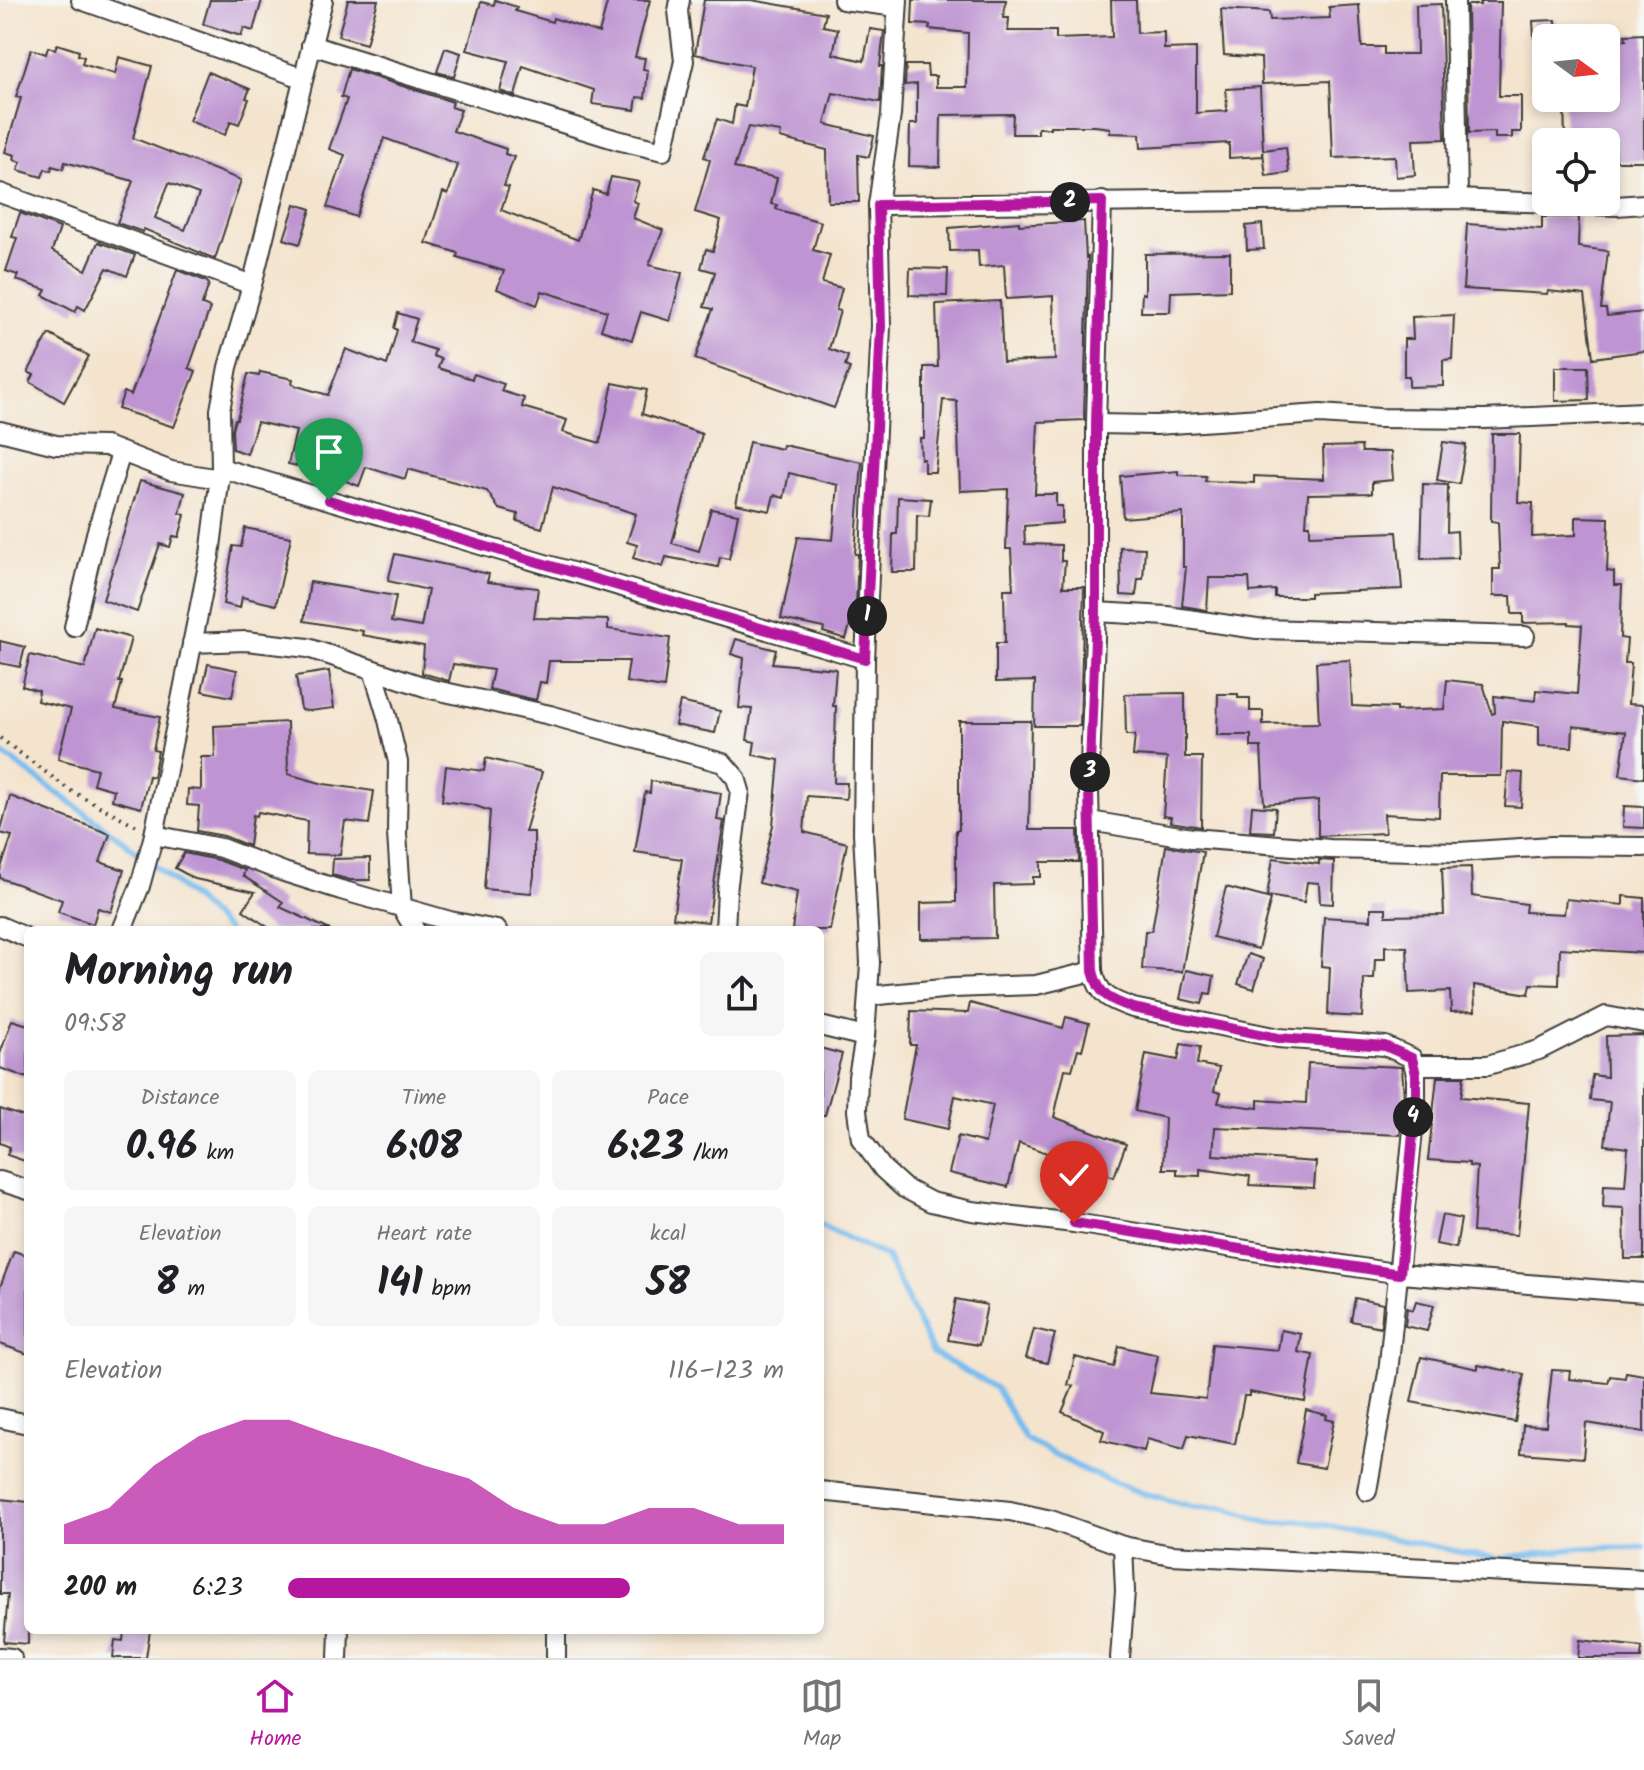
<!DOCTYPE html>
<html lang="en">
<head>
<meta charset="utf-8">
<style>
  body { margin:0; font-family:Kalam,sans-serif; background:#f6f6f6; color:#202124; height:100vh; display:flex; flex-direction:column; font-size:30px; white-space:nowrap }
  * { box-sizing:border-box; margin:0 }
  p { font-size:26px; color:#757577 }
  .icon { flex:none; width:44px; height:44px; fill:none; stroke:currentColor; stroke-width:2; stroke-linecap:round; stroke-linejoin:round }
  .map { position:relative; flex:1; overflow:hidden }
  .drawer { position:absolute; left:24px; top:926px; width:800px; height:708px; display:flex; flex-direction:column; background:#fff; border-radius:12px; box-shadow:0 4px 12px #0003 }
  .drawer>* { flex:none }
  .needle { width:52px; rotate:105deg }
  .controls { position:absolute; left:1532px; top:24px; display:grid; gap:16px }
  .controls a { display:grid; place-items:center; width:88px; height:88px; border-radius:12px; background:#fff; box-shadow:0 4px 12px #0003; font-size:40px }
  .pin { position:absolute; display:grid; place-items:center; width:68px; height:68px; color:#fff; margin:-82px -34px; border-radius:50% 50% 50% 0; rotate:-45deg; box-shadow:0 0 8px #0007 }
  .pin .icon { rotate:45deg }
  .km { position:absolute; width:40px; height:40px; margin:-20px; border-radius:50%; background:#222; color:#fff; font-size:22px; line-height:40px; text-align:center }
  .round { display:grid; place-items:center; flex:none; width:84px; height:84px; border-radius:12px; background:#f6f6f6 }
  .overview { display:flex; align-items:center; justify-content:space-between; height:136px; padding:0 40px }
  h1 { font-size:44px; font-weight:600; line-height:60px }
  .stats { display:grid; grid-template-columns:repeat(3,1fr); gap:12px; height:136px; padding:8px 40px }
  .stats div { display:grid; align-content:center; border-radius:12px; background:#f6f6f6; text-align:center }
  .stats b { font-size:40px; font-weight:600 }
  .stats small { font-size:22px; font-weight:400 }
  .stats p { font-size:22px }
  .chart { height:224px; padding:16px 40px }
  .chart p { display:flex; justify-content:space-between }
  .chart svg { width:100%; height:144px; margin-top:8px; fill:#b5179e; opacity:.7 }
  ul { padding:0 40px; list-style:none; font-size:26px }
  li { display:grid; grid-template-columns:128px 96px 1fr; align-items:center; height:60px }
  li i { height:20px; border-radius:10px; background:#b5179e }
  .tab-bar { display:flex; justify-content:space-around; align-items:center; height:112px; border-top:2px solid #e0e0e0; background:#fff; font-size:22px; color:#757577 }
  .tab-bar a { display:grid; justify-items:center; gap:4px }
  .tab-bar .selected { color:#b5179e }
  .map>svg:first-child { display:block }
</style>
</head>
<body>
<div class="map">
<svg width="1644" height="1658" viewBox="0 0 1644 1658">
  <rect width="100%" height="100%" fill="#f6f6f2"/>
  <filter id="ink" filterUnits="userSpaceOnUse"><feTurbulence type="fractalNoise" baseFrequency=".0125" numOctaves="2"/><feDisplacementMap in="SourceGraphic" scale="16" xChannelSelector="R" yChannelSelector="G"/><feConvolveMatrix kernelMatrix="1 2 1 2 8 2 1 2 1" color-interpolation-filters="sRGB"/></filter>
  <filter id="wash" filterUnits="userSpaceOnUse"><feTurbulence type="fractalNoise" baseFrequency=".006" numOctaves="4" result="noise"/><feDisplacementMap in="SourceGraphic" scale="32" xChannelSelector="R" yChannelSelector="G"/><feGaussianBlur stdDeviation="1.8" result="paint"/><feColorMatrix in="noise" values="0 0 0 0 0 0 0 0 0 0 0 0 0 0 0 0 0 1.4 0 .05"/><feComposite in="paint" operator="in"/></filter>
  <g filter="url(#wash)">
    <rect width="100%" height="100%" fill="#f4e4ce"/>
    <g fill="none" stroke-linecap="round" stroke-linejoin="round">
      <g stroke="#77bcee" stroke-width="6">
        <path d="M0,752c80,57 156,109 227,178"/>
        <polyline points="820,1225 887,1257 933,1353 996,1388 1025,1439 1090,1473 1145,1494 1193,1507 1226,1508 1268,1523 1304,1521 1496,1559 1582,1548 1644,1547"/>
      </g>
    </g>
    <g id="blocks">
      <g fill="#be94d2" fill-rule="evenodd">
        <polygon points="210,0 262,0 253,31 244,28 241,36 203,24"/>
        <polygon points="348,0 378,0 366,44 338,36"/>
        <polygon points="495,0 517,7 515,11 552,22 553,18 599,33 608,0 650,0 635,57 645,58 643,69 648,70 645,98 637,97 635,110 592,104 594,90 523,66 515,96 500,91 508,61 467,50 481,2 494,5"/>
        <polygon points="704,0 751,0 826,13 823,26 838,29 833,54 864,61 870,29 884,31 880,66 882,66 880,102 833,93 825,124 874,136 869,157 858,155 859,202 828,202 827,150 780,138 781,132 748,127 734,168 777,178 771,204 777,205 776,209 821,222 813,250 830,255 822,283 842,288 836,310 840,311 829,349 848,356 845,366 850,368 834,408 695,359 713,309 704,307 715,272 701,268 706,249 713,251 721,220 695,212 710,160 704,157 717,119 732,124 735,105 745,107 752,66 695,54"/>
        <polygon points="913,0 1006,0 1003,18 1009,18 1008,31 1056,31 1056,39 1112,37 1111,0 1136,0 1137,33 1164,32 1164,49 1196,48 1196,113 1227,111 1226,89 1260,87 1263,150 1286,147 1289,173 1266,176 1263,152 1263,156 1229,158 1229,143 1141,148 1140,134 1110,133 1110,128 1095,126 1050,126 1050,128 1038,128 1038,134 1012,134 1013,114 941,115 940,167 909,166 910,124 917,124 917,84 905,85 906,65 927,65 928,76 936,76 936,87 967,87 968,33 929,29 930,25 912,24"/>
        <polygon points="1480,2 1501,2 1499,96 1521,96 1521,132 1512,132 1512,138 1495,138 1495,132 1469,133 1467,5 1480,5"/>
        <polygon points="1441,4 1445,139 1413,140 1415,175 1396,177 1395,156 1333,158 1330,81 1262,84 1261,58 1224,55 1221,9 1269,12 1270,20 1330,18 1329,7 1359,5 1362,47 1384,47 1384,54 1417,54 1416,5"/>
        <polygon points="1556,20 1557,38 1534,38 1533,21"/>
        <polygon points="1644,34 1644,161 1616,161 1615,142 1565,142 1564,100 1606,99 1606,51 1614,50 1614,41 1626,40 1625,35"/>
        <path d="M57,44l22,7 -1,4 6,2 -2,7 33,10 4,-17 33,9 -19,72 108,42 -26,79 -71,-30 -1,3 -26,-9 16,-42 -68,-19 -2,7 -11,-3 -1,5 -6,-2 -3,8 -24,-7 3,-8 -7,-2 1,-5 -10,-3 16,-54 -5,-1 15,-48 15,5 2,-7 7,2zM169,183l30,11 -14,36 -30,-12z"/>
        <polygon points="445,48 461,53 454,77 437,72"/>
        <polygon points="349,69 453,102 451,107 461,110 453,131 506,149 505,154 514,157 504,186 509,187 501,210 578,240 593,190 606,194 611,177 639,182 633,201 638,203 633,218 663,230 649,265 682,273 670,321 641,312 632,340 601,330 607,311 542,291 537,305 497,289 504,271 457,257 458,253 426,243 443,192 448,194 458,165 384,138 356,217 327,207 345,155 329,149 347,99 341,97"/>
        <polygon points="208,72 250,89 246,98 249,99 239,124 231,121 225,135 189,121"/>
        <polygon points="295,204 311,209 300,244 284,239"/>
        <polygon points="20,213 60,228 52,251 86,270 98,242 135,255 127,276 107,268 85,310 78,306 75,312 43,295 46,290 16,280 18,275 6,271 17,238 12,237"/>
        <polygon points="1542,217 1579,217 1578,247 1608,251 1601,309 1606,309 1607,316 1644,312 1644,351 1593,358 1585,295 1548,291 1547,294 1463,289 1467,224 1542,229"/>
        <polygon points="1084,221 1086,258 1088,257 1084,420 1038,422 1035,494 1056,494 1056,506 1062,506 1062,523 1024,526 1025,544 1061,545 1061,561 1065,561 1063,587 1084,587 1080,726 1034,726 1035,681 996,682 996,643 1005,643 1004,589 1013,589 1011,549 1006,549 1008,489 960,491 957,401 943,400 935,472 924,472 924,459 921,459 920,438 924,438 924,367 938,367 936,304 1000,301 1003,362 1055,360 1053,296 1006,299 1004,265 979,267 978,250 950,251 949,228 1019,222 1019,225"/>
        <polygon points="1262,224 1264,249 1247,250 1246,226"/>
        <polygon points="1230,253 1230,290 1171,292 1170,312 1141,312 1142,293 1145,294 1145,254"/>
        <polygon points="910,268 948,269 947,296 909,295"/>
        <polygon points="177,270 206,281 209,284 202,305 210,308 189,368 196,371 174,427 118,409 124,392 131,395"/>
        <polygon points="398,313 417,319 410,342 435,350 433,356 441,359 438,368 472,379 474,374 504,384 501,391 524,398 522,407 567,420 563,432 600,443 613,383 647,390 642,414 702,434 672,543 699,551 711,509 738,514 729,559 720,557 718,567 666,557 663,567 633,558 637,545 627,542 636,514 553,487 542,528 517,521 518,514 499,509 487,491 408,469 405,479 366,467 359,486 333,476 302,470 302,467 288,464 296,431 257,422 247,454 233,449 232,430 235,419 237,419 248,374 259,376 260,372 293,379 292,383 297,386 328,395 346,349 387,365 397,330 394,328"/>
        <polygon points="1454,315 1452,359 1443,360 1443,386 1409,387 1409,376 1404,376 1404,339 1413,339 1412,317"/>
        <polygon points="49,334 89,356 64,402 30,382 34,375 28,372"/>
        <polygon points="1555,367 1588,367 1589,400 1555,401"/>
        <polygon points="1492,434 1520,434 1518,502 1533,503 1532,537 1576,535 1576,517 1609,518 1607,571 1614,572 1614,585 1622,585 1620,638 1627,639 1625,663 1631,663 1628,704 1644,705 1644,778 1620,775 1626,732 1573,726 1572,747 1539,746 1539,726 1502,721 1501,776 1440,776 1439,817 1384,814 1385,833 1318,836 1318,800 1264,804 1261,747 1251,747 1251,735 1217,735 1218,694 1238,694 1238,698 1250,698 1250,711 1263,711 1263,724 1319,723 1316,662 1350,660 1352,706 1396,708 1396,711 1444,709 1447,680 1483,684 1492,714 1495,713 1494,696 1535,701 1536,690 1577,694 1582,625 1569,624 1569,622 1523,623 1523,614 1512,614 1511,596 1493,596 1493,569 1500,569 1498,522 1491,521"/>
        <polygon points="749,442 782,449 783,445 862,462 855,554 858,554 856,604 846,639 823,632 824,628 781,619 798,537 833,540 838,485 789,473 784,498 774,495 770,511 736,504"/>
        <polygon points="1443,442 1466,445 1459,484 1437,480"/>
        <polygon points="1361,446 1362,452 1391,452 1393,480 1372,482 1372,493 1308,494 1306,525 1310,525 1310,535 1397,532 1402,589 1310,593 1310,597 1275,597 1275,590 1250,592 1249,578 1209,578 1207,610 1182,606 1186,567 1183,567 1183,513 1123,518 1120,476 1178,471 1178,475 1206,476 1205,481 1254,483 1254,476 1324,479 1323,447"/>
        <polygon points="140,481 185,493 180,513 185,515 179,537 173,536 170,547 160,544 137,612 103,600"/>
        <polygon points="1423,484 1448,485 1447,532 1457,531 1458,558 1421,559"/>
        <polygon points="898,497 931,499 929,516 917,515 916,572 892,572 893,534 897,534"/>
        <polygon points="245,528 291,537 276,605 242,597 240,608 223,604 233,546 241,547"/>
        <polygon points="1120,547 1145,548 1143,579 1138,579 1136,596 1121,595"/>
        <polygon points="395,554 489,574 487,582 538,588 534,618 608,620 608,629 670,638 664,688 626,682 629,661 549,661 546,683 540,682 536,700 489,689 493,670 453,664 449,681 422,673 424,646 362,635 363,631 304,621 310,582 396,596 391,622 421,627 428,590 388,581"/>
        <polygon points="95,628 131,638 119,682 122,682 115,709 160,717 153,750 158,751 153,777 149,776 141,808 112,800 114,790 93,784 97,769 58,759 71,709 37,701 39,691 22,686 30,655 85,668"/>
        <polygon points="736,639 776,650 772,663 836,669 833,706 836,706 834,783 847,783 846,799 807,796 804,832 847,843 830,930 792,930 797,892 759,883 773,825 779,760 753,755 755,742 747,740 752,709 739,708 744,658 731,654"/>
        <polygon points="0,641 25,647 20,667 0,663"/>
        <polygon points="208,664 237,670 232,697 202,691"/>
        <polygon points="329,671 334,708 309,711 301,710 296,676"/>
        <polygon points="1185,693 1185,757 1202,757 1201,827 1170,822 1171,817 1163,816 1167,758 1133,756 1135,735 1126,735 1125,694"/>
        <polygon points="680,702 720,711 715,733 675,725"/>
        <polygon points="959,721 1031,721 1029,830 1078,830 1079,862 1041,862 1041,877 1033,877 1033,884 994,885 995,938 921,939 921,903 956,902 956,830 959,830"/>
        <polygon points="287,722 288,774 324,784 374,791 369,824 345,821 340,855 306,854 307,821 258,812 257,816 253,815 249,846 224,836 197,831 199,806 187,805 188,789 201,790 201,757 215,757 214,726"/>
        <polygon points="486,758 542,772 525,832 534,832 534,876 531,893 484,889 490,811 473,805 442,801 446,766 484,771"/>
        <polygon points="1508,772 1523,773 1521,807 1505,806"/>
        <polygon points="651,781 721,793 717,820 724,821 708,922 673,918 682,859 635,852 645,792 650,793"/>
        <polygon points="10,796 110,834 100,862 124,870 111,912 98,908 93,924 58,912 62,900 0,878 0,871 12,836 0,833"/>
        <polygon points="1252,806 1276,808 1274,832 1250,831"/>
        <polygon points="1624,806 1644,807 1644,828 1623,827"/>
        <polygon points="1166,846 1203,852 1182,972 1142,969 1145,931 1152,931"/>
        <polygon points="184,853 218,860 245,870 243,876 283,902 280,907 330,930 272,930 243,910 255,892 195,879 175,868"/>
        <polygon points="370,858 370,880 350,880 332,875 333,859"/>
        <polygon points="1273,858 1319,864 1319,860 1334,861 1333,904 1320,903 1319,883 1307,882 1304,902 1267,896"/>
        <polygon points="1471,867 1472,896 1526,904 1525,912 1564,914 1566,899 1623,905 1623,896 1644,898 1644,953 1560,948 1559,985 1531,984 1529,994 1474,985 1475,1011 1451,1012 1450,991 1409,993 1407,947 1385,946 1385,959 1375,959 1374,979 1364,979 1362,1017 1328,1015 1330,967 1321,966 1324,917 1371,920 1371,908 1386,908 1386,916 1444,915 1442,868"/>
        <polygon points="1226,887 1271,899 1258,949 1213,937"/>
        <polygon points="1248,954 1263,959 1254,989 1238,984"/>
        <polygon points="1186,970 1214,976 1211,994 1205,993 1202,1004 1180,999"/>
        <polygon points="970,1003 1063,1028 1066,1017 1089,1023 1082,1050 1078,1049 1072,1070 1065,1069 1054,1117 1126,1144 1114,1177 1019,1143 1008,1187 949,1173 958,1136 985,1143 993,1105 955,1096 948,1129 902,1119 916,1045 910,1045 911,1011 968,1013"/>
        <polygon points="12,1020 28,1025 28,1078 0,1068 0,1054"/>
        <polygon points="1644,1035 1644,1259 1625,1259 1624,1208 1603,1207 1604,1185 1625,1186 1628,1148 1605,1145 1610,1102 1590,1100 1592,1075 1607,1077 1606,1036"/>
        <polygon points="1181,1044 1200,1047 1197,1064 1219,1068 1214,1091 1221,1093 1218,1103 1258,1108 1258,1100 1306,1103 1308,1063 1402,1067 1404,1100 1400,1135 1215,1127 1213,1155 1316,1162 1314,1188 1249,1185 1250,1176 1200,1169 1200,1176 1177,1175 1177,1169 1163,1169 1165,1118 1135,1111 1146,1054 1178,1060"/>
        <polygon points="820,1048 842,1054 825,1115 820,1115"/>
        <polygon points="1437,1077 1464,1077 1461,1097 1529,1103 1517,1235 1473,1232 1477,1167 1469,1166 1469,1163 1428,1160"/>
        <polygon points="0,1109 28,1118 28,1162 7,1155 10,1147 0,1143"/>
        <polygon points="1442,1215 1461,1219 1456,1248 1436,1244"/>
        <polygon points="14,1251 28,1256 28,1354 0,1344 0,1287"/>
        <polygon points="1355,1298 1383,1304 1381,1327 1351,1321"/>
        <polygon points="956,1299 987,1305 979,1345 948,1340"/>
        <polygon points="1416,1301 1434,1305 1427,1331 1405,1326 1407,1308 1413,1310"/>
        <polygon points="1034,1329 1055,1334 1047,1363 1026,1358"/>
        <polygon points="1281,1330 1301,1334 1298,1352 1313,1355 1305,1402 1249,1392 1249,1396 1244,1396 1235,1444 1188,1435 1184,1449 1147,1439 1144,1451 1101,1440 1104,1431 1062,1412 1073,1386 1068,1385 1075,1357 1114,1367 1119,1346 1158,1355 1150,1393 1206,1399 1212,1344 1278,1350"/>
        <polygon points="1421,1357 1478,1369 1478,1365 1524,1374 1515,1422 1411,1402"/>
        <polygon points="1552,1370 1570,1371 1569,1379 1608,1383 1610,1376 1625,1378 1626,1372 1644,1375 1644,1432 1586,1423 1583,1458 1521,1453 1523,1425 1546,1426"/>
        <polygon points="1306,1410 1327,1415 1326,1419 1334,1421 1324,1468 1296,1463"/>
        <polygon points="0,1499 28,1502 28,1644 4,1642 8,1594 0,1594"/>
        <polygon points="124,1630 150,1630 146,1658 113,1658 115,1640 123,1641"/>
        <polygon points="1580,1640 1642,1647 1641,1658 1578,1658"/>
      </g>
    </g>
  </g>
  <g filter="url(#ink)">
    <use href="#blocks" fill-opacity="0" stroke="#3c3a37" stroke-width="2"/>
    <g fill="none" stroke-linecap="round" stroke-linejoin="round">
      <defs>
        <g id="street">
          <polyline points="81,0 302,78"/>
          <polyline points="843,0 897,7"/>
          <polyline points="898,0 891,115 878,205 881,326 865,659 863,833 870,963 865,1037 858,1077 857,1111 861,1139 883,1169 904,1188 931,1202 972,1211 1074,1223 1400,1274 1644,1293"/>
          <polyline points="1455,0 1458,199"/>
          <polyline points="311,45 617,140 663,151 684,61 678,11 680,0"/>
          <polyline points="0,193 252,285"/>
          <path d="M1102,201l-6,223v188l-7,179 4,180c6,25 17,29 40,37l145,30 107,8 27,12 4,16v27l-28,272 -21,118"/>
          <polyline points="878,205 1458,199 1616,206 1644,204"/>
          <polyline points="1096,424 1156,425 1320,414 1379,418 1484,419 1644,412"/>
          <polyline points="0,431 56,445 106,446 171,471 220,479"/>
          <polyline points="221,468 865,659"/>
          <polyline points="1096,612 1167,616 1257,629 1525,636"/>
          <polyline points="74,627 96,534 121,453"/>
          <polyline points="192,643 246,641 308,648 431,689 550,715 723,763 736,778 740,791 727,891 725,930"/>
          <polyline points="373,670 387,716 398,762 397,834 402,908 415,930"/>
          <polyline points="1090,821 1192,838 1330,849 1459,852 1552,846 1644,847"/>
          <polyline points="154,835 221,848 284,872 341,890 450,921 497,930"/>
          <polyline points="0,926 28,938"/>
          <polyline points="122,930 140,886 154,835 210,555 221,468 220,410 228,367 252,285 323,0"/>
          <polyline points="868,996 953,988 1036,985 1093,971"/>
          <polyline points="820,1026 865,1037"/>
          <polyline points="1414,1065 1488,1065 1539,1050 1606,1016 1644,1023"/>
          <polyline points="0,1181 28,1190"/>
          <polyline points="0,1418 28,1424"/>
          <polyline points="820,1491 1010,1511 1051,1520 1123,1546 1171,1555 1644,1579"/>
          <polyline points="556,1630 556,1658"/>
          <polyline points="0,1657 12,1658"/>
          <polyline points="338,1658 339,1630"/>
          <polyline points="1120,1658 1125,1591 1123,1546"/>
        </g>
      </defs>
      <use href="#street" stroke="#3c3a37" stroke-width="22"/>
      <polyline stroke="#3c3a37" stroke-width="4" stroke-dasharray="2 6" stroke-linecap="butt" points="0,738 71,791 139,827"/>
      <use href="#street" stroke="#fff" stroke-width="18"/>
    </g>
  </g>
  <g fill="none" stroke-linecap="round" stroke-linejoin="round" filter="url(#ink)">
    <defs>
      <path id="route" d="M329,500l536,159 16,-333 -3,-121 224,-4 -6,223v188l-7,179 4,180c6,25 17,29 40,37l145,30 107,8 27,12 4,16v27l-16,173 -326,-51"/>
    </defs>
    <use href="#route" stroke="#fff" stroke-width="16"/>
    <use href="#route" stroke="#b5179e" stroke-width="10"/>
  </g>
</svg>
<div class="controls">
<a><svg class="needle" viewBox="-14 -14 28 28"><path d="M0-13l5 13h-10z" fill="#e53935"/><path d="M0 13l5-13h-10z" fill="#757577"/></svg></a>
<a><svg class="icon" aria-label="locate" viewBox="0 0 24 24"><circle cx="12" cy="12" r="6"/><path d="M12 2v4M12 18v4M2 12h4M18 12h4"/></svg></a>
</div>
<div class="pin" style="left:329px;top:500px;background:#1e9e55"><svg class="icon" aria-label="arrive" viewBox="0 0 24 24"><path d="M6 21V4h12l-3 4 3 4H6"/></svg></div>
<div class="pin" style="left:1074px;top:1223px;background:#d93025"><svg class="icon" aria-label="check" viewBox="0 0 24 24"><path d="M5 12l5 5 9-10"/></svg></div>
<b class="km" style="left:867px;top:616px">1</b>
<b class="km" style="left:1070px;top:202px">2</b>
<b class="km" style="left:1090px;top:772px">3</b>
<b class="km" style="left:1413px;top:1117px">4</b>
<section class="drawer">
<div class="overview"><div><h1>Morning run</h1><p>09:58</p></div><a class="round"><svg class="icon" aria-label="share" viewBox="0 0 24 24"><path d="M12 15V3M7 8l5-5 5 5M5 13v7h14v-7"/></svg></a></div>
<div class="stats">
<div><p>Distance</p><b>0.96<small> km</small></b></div>
<div><p>Time</p><b>6:08</b></div>
<div><p>Pace</p><b>6:23<small> /km</small></b></div>
</div>
<div class="stats">
<div><p>Elevation</p><b>8<small> m</small></b></div>
<div><p>Heart rate</p><b>141<small> bpm</small></b></div>
<div><p>kcal</p><b>58</b></div>
</div>
<div class="chart"><p><span>Elevation</span>116–123 m</p>
<svg viewBox="0 0 160 44" preserveAspectRatio="none"><path d="M0 44V38L10 33L20 20L30 11L40 6L50 6L60 11L70 15L80 20L90 24L100 33L110 38L120 38L130 33L140 33L150 38L160 38V44z"/></svg>
</div>
<ul>
<li><b>200 m</b>6:23<i style="width:69%"></i></li>
</ul>
</section>
</div>
<nav class="tab-bar">
<a class="selected"><svg class="icon" aria-label="home" viewBox="0 0 24 24"><path d="M3 11l9-7 9 7M6 9v11h12V9"/></svg>Home</a>
<a><svg class="icon" aria-label="map" viewBox="0 0 24 24"><path d="M3 6l6-2 6 2 6-2v14l-6 2-6-2-6 2zM9 4v14M15 6v14"/></svg>Map</a>
<a><svg class="icon" aria-label="saved" viewBox="0 0 24 24"><path d="M7 4h10v16l-5-4-5 4z"/></svg>Saved</a>
</nav>
</body>
</html>
